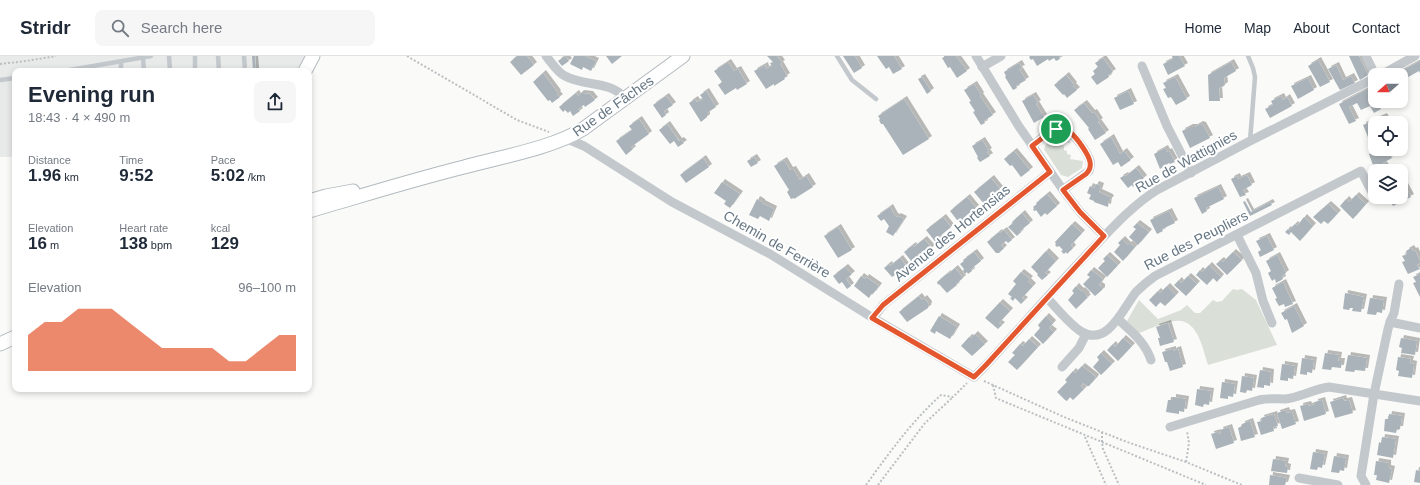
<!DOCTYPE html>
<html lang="en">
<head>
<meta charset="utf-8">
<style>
  body { margin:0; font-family:Arial,sans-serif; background:#f6f6f7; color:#1f2937; height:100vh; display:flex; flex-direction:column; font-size:15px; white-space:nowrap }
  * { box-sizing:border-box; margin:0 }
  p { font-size:13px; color:#747a83 }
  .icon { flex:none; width:22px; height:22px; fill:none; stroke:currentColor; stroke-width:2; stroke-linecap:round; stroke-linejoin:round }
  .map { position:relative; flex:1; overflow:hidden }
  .drawer { position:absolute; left:12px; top:12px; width:300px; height:324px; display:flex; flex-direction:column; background:#fff; border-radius:8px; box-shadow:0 2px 6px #0003 }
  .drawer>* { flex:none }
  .needle { width:26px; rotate:249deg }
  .buttons { position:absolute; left:1368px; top:12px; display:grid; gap:8px }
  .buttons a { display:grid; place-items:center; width:40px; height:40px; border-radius:8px; background:#fff; box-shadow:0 2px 6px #0003; font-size:20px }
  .pin { position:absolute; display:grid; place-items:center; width:34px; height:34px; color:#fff; margin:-17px; border:2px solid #fff; border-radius:50%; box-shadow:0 1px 4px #0007 }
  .round { display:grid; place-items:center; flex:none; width:42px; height:42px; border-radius:8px; background:#f6f6f7 }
  .summary { display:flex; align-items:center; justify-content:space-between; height:68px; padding:0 16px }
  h1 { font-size:22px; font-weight:700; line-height:30px }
  .figures { display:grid; grid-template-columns:repeat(3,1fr); gap:6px; height:68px; padding:4px 16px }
  .figures div { display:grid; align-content:center }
  .figures b { font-size:17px; font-weight:700 }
  .figures small { font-size:11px; font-weight:400 }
  .figures p { font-size:11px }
  .chart { height:112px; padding:8px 16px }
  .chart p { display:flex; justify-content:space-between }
  .chart svg { width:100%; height:72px; margin-top:4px; fill:#e4572e; opacity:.7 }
  header { display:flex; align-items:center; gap:24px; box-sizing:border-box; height:56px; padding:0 20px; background:#fff; border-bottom:1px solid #e0e1e3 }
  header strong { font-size:19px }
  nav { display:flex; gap:22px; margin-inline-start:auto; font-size:14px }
  .search { width:280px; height:36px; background:#f6f6f7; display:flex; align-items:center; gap:10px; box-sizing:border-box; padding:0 14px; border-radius:8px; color:#747a83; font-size:15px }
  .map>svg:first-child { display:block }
</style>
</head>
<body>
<header>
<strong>Stridr</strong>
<div class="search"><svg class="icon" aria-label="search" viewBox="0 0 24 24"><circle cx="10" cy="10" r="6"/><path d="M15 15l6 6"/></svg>Search here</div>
<nav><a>Home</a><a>Map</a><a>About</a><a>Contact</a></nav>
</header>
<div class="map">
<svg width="1420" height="429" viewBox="0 0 1420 429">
  <defs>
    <filter id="shadow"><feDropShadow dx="3" dy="-3" stdDeviation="0" flood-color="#0004"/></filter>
  </defs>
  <rect width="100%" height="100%" fill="#fafaf8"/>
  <polygon fill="#e8e9e9" points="0,0 305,0 296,15 15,15 15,101 0,101"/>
  <g fill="#dadfd7">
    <path d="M1063,79l4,2 4,6 -10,-1v3l3,1v4l3,1v3l4,1 -1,4 13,2 -1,7 -14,9 -7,-2 -17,-26c2,-7 12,-13 19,-14z"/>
    <path d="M1233,233l4,1 5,-1 14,11 21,45 -69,20c-5,-15 -10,-47 -33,-44 -11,1 -25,8 -36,12l-12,-12 12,-21 19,19 23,-9 6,-5 8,8h5l13,-13 4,2 5,-1z"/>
  </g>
  <g fill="#aab3b9" filter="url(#shadow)">
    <polygon points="252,0 255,0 256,15 253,15"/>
    <polygon points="517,0 527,0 534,9 521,19 510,6"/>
    <polygon points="565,0 569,5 562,10 558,5"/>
    <polygon points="574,0 585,0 596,5 591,15 583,11 582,14 570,8"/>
    <polygon points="606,0 622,0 612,8"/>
    <polygon points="767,0 777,0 782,7 780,8 787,20 784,22 785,23 774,30 774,28 766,33 754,15 765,9 766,13 772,10 770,7 773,6"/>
    <polygon points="843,0 855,0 862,12 854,17"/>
    <polygon points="877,0 894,0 902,13 893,18 889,11 886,13"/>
    <polygon points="944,0 956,0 967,15 957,22 950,11 948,12 942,2 944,1"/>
    <polygon points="1030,0 1059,0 1060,3 1056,5 1054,2 1049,5 1048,3 1037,10 1033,3 1031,4 1029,1"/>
    <polygon points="1172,0 1179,0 1185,10 1168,19 1163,8 1173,3"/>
    <polygon points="1349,0 1359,0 1368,19 1360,24"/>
    <polygon points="1103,2 1113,16 1108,19 1109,21 1097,29 1091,21 1095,18 1093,15 1098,11 1095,7"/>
    <polygon points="1318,4 1330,26 1320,31 1308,10"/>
    <polygon points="1420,5 1420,17 1419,15 1401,25 1401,19 1394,19"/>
    <polygon points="728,6 734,15 738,13 747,28 737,34 736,32 725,39 718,29 722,26 714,15"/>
    <polygon points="1231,6 1236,15 1224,22 1225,29 1222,31 1219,32 1220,45 1209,45 1208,19"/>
    <polygon points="1019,7 1022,12 1019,13 1026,24 1016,30 1017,32 1013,34 1005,21 1006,20 1004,16"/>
    <polygon points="1336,9 1343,24 1351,20 1355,27 1340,34 1328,13"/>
    <polygon points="543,17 558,37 557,38 560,41 552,47 550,44 548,45 533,26"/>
    <polygon points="1066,19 1074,29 1073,30 1077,34 1067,42 1064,38 1063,39 1054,29"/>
    <polygon points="922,21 931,35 927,38 918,23"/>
    <polygon points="1175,21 1187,43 1176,49 1171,41 1168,42 1163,33 1166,32 1163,27"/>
    <polygon points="1308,22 1314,34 1298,43 1291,30"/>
    <polygon points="974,28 981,39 980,40 993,59 984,65 985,67 981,69 973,56 975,55 969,46 971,45 964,34"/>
    <polygon points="1375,29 1375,34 1372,35 1375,41 1375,45 1377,45 1381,53 1374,57 1370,50 1361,54 1357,47 1349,51 1356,65 1349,68 1339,48"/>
    <polygon points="706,35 716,51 707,57 707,61 701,66 689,47 695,43 697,46 703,43 700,39"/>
    <polygon points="1128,35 1134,48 1120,54 1114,42"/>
    <polygon points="576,37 578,40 581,37 590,38 595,44 585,51 584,49 578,53 580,55 573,60 570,55 568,57 565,54 563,56 559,51"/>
    <polygon points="1033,39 1038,47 1036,48 1044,61 1034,67 1022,45"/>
    <polygon points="666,40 673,49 664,55 666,59 662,62 653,49"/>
    <polygon points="1281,40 1283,44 1287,41 1292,50 1270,62 1265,53 1273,49 1271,45"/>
    <polygon points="904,43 929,83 903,99 883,68 881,68 879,64 880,63 878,60"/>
    <polygon points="1084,47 1092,57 1094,56 1100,65 1098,66 1106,77 1095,84 1088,73 1089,72 1074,54"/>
    <polygon points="1384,60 1388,67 1375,67 1375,84 1370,86 1363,69"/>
    <polygon points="639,63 649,78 631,91 633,93 626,99 616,85 632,74 629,70"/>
    <polygon points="667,68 679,85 681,84 684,87 678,91 674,85 670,88 659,74"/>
    <polygon points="1200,68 1203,69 1210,82 1190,92 1182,75 1190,71 1195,71"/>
    <polygon points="1111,81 1120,98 1124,95 1131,104 1121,111 1118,106 1113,109 1100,88"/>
    <polygon points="982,84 989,95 987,96 990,100 980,106 977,102 978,101 972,90"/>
    <polygon points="1165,92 1167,96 1169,95 1175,106 1170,108 1169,107 1160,113 1154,98"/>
    <polygon points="1374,93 1387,93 1392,102 1383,107 1387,113 1391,111 1393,115 1375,115 1369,98 1372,96 1371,94"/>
    <polygon points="1014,95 1030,114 1021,121 1012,109 1010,110 1004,103"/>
    <polygon points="754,101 758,107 751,111 747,105"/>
    <polygon points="703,102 709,111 686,127 680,119"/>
    <polygon points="784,104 790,114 793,113 800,124 806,120 813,131 794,143 794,142 791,143 787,136 789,134 774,110"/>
    <polygon points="1136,112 1144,122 1133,131 1132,129 1128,132 1120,122 1125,119 1126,120"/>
    <polygon points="1247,119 1252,129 1243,134 1246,139 1240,141 1231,123 1237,120 1238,123"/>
    <polygon points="991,122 1000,133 987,143 990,146 985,149 974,136"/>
    <polygon points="722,126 740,138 730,152 724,148 726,145 714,137"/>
    <polygon points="1096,128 1101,130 1099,136 1110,141 1110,142 1111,142 1110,144 1109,144 1108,151 1094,146 1094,145 1089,143 1091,139 1087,137 1090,130 1094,132"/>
    <polygon points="1405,130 1411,141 1393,150 1388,141 1401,141 1401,132"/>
    <polygon points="1218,131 1224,143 1206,152 1207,155 1202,158 1194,142"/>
    <polygon points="1047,138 1057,150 1047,159 1045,157 1041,161 1036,154 1035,155 1033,154 1034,152 1033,151 1037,148 1036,147"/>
    <polygon points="1356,139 1366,148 1353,163 1340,150 1346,143 1349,146"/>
    <polygon points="967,141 976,152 963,162 965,165 961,169 950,155"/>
    <polygon points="757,143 762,146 762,147 774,153 769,165 760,160 758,163 749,159"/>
    <polygon points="1245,145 1251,156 1270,146 1272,149 1250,160 1243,146"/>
    <polygon points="1328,148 1338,157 1328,168 1324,165 1321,168 1313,161"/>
    <polygon points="890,151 895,160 897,161 898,160 904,163 893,180 886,176 889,170 884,163 881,165 877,160"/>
    <polygon points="1169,155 1175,167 1162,173 1163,175 1157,178 1150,164"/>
    <polygon points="1022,157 1030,167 1020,175 1021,176 1017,180 1008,171 1013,167 1012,166"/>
    <polygon points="943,161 951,171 939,181 941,184 937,188 926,174"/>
    <polygon points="1304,161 1313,170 1300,185 1291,176 1289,179 1285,176 1288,173 1289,174 1295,168 1297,170"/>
    <polygon points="1137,167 1149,176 1138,189 1129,181 1136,173 1133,171"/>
    <polygon points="1072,168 1082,177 1071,189 1073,192 1067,198 1066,196 1064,198 1061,195 1063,194 1059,190 1057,191 1055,189 1056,188 1055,186"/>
    <polygon points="838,171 852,194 838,202 824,180"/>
    <polygon points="1004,174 1012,184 1008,187 1006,185 1001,189 1004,192 999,197 996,197 987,186 999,176 1000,177"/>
    <polygon points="1267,180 1274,194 1260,201 1258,196 1261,194 1256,185"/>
    <polygon points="924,183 932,192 912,206 904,196 913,189 914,191"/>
    <polygon points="1122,183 1128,189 1130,187 1135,191 1123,205 1114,196 1120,189 1118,187"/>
    <polygon points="1411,192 1413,195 1415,194 1420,205 1420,207 1417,209 1420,213 1408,218 1402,206 1405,205 1402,200 1407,198 1406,195"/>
    <polygon points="1046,195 1056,205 1045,217 1048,219 1042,224 1037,219 1038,218 1031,211"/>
    <polygon points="974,196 981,205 971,213 972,215 968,218 967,216 965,218 963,215 964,213 960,208 964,205 963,204"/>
    <polygon points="1233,196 1242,204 1227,219 1216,208 1221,204 1223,206"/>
    <polygon points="1107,199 1118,209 1107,221 1098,212 1105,205 1103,203"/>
    <polygon points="1277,199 1286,217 1282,220 1283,223 1276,227 1275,223 1272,225 1268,217 1271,215 1266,205"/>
    <polygon points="900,202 907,211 892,221 884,212 889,208 890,210"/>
    <polygon points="1209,209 1221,221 1217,226 1213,222 1207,229 1196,219 1200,214 1202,216"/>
    <polygon points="845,211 852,218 846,223 851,230 847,233 842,226 839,228 833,220"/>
    <polygon points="955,212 963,222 956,228 957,229 947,237 939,228 938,229 937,226 948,217 948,218"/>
    <polygon points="1091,214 1103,223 1099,229 1102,231 1102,234 1095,240 1083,228 1090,221 1087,219"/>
    <polygon points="1021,216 1030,223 1028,225 1033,230 1022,242 1025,244 1021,248 1015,242 1013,245 1010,242 1012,241 1008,238 1016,228 1013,225"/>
    <polygon points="1420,218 1420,241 1413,227 1416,226 1413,221"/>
    <polygon points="861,220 865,223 866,221 879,230 873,238 872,237 869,242 854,230"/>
    <polygon points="1188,220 1197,228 1186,240 1174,229 1179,224 1181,227"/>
    <polygon points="1283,226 1293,248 1285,251 1284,248 1279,250 1275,243 1277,242 1272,232"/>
    <polygon points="1076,230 1081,235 1082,234 1087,239 1086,240 1088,241 1076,253 1068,244 1074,237 1072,235"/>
    <polygon points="1167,230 1176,239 1165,250 1160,246 1156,251 1149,244 1158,235 1160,237"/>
    <polygon points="1345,237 1364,241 1361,256 1352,255 1353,252 1350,252 1349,254 1343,253"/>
    <polygon points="919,240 922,244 924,242 929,248 928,252 907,266 899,256"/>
    <polygon points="1370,242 1384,244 1382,257 1377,256 1376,259 1367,258"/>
    <polygon points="1000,246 1010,255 999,267 1002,269 998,273 985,262"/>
    <polygon points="1294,250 1304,270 1292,277 1287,263 1285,264 1281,257"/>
    <polygon points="939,260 957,271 950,283 936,275 935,278 930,275"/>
    <polygon points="1046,260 1053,267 1049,272 1054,276 1043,288 1034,279 1040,272 1038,269"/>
    <polygon points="1168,267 1174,286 1160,290 1158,282 1160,282 1156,271"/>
    <polygon points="975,278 985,288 972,300 961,290 969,281 971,282"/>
    <polygon points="1123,282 1132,290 1118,305 1107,294 1113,288 1115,291"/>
    <polygon points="1401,282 1417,285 1415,299 1401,297 1402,292 1399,291"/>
    <polygon points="1029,283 1038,291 1017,314 1008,306 1015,299 1012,297 1020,288 1023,290"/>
    <polygon points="1173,293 1173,295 1178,293 1183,311 1170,315 1167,306 1165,306 1162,296"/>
    <polygon points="1101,297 1112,308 1101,319 1093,311 1099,304 1097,301"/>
    <polygon points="1325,297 1339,299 1338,305 1342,305 1341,312 1332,311 1331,314 1322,313"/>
    <polygon points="1348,299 1367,302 1365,315 1355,314 1354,316 1345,315"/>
    <polygon points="1398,301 1411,303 1410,307 1414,308 1412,322 1398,320 1399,315 1396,314"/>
    <polygon points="1302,302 1314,304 1312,317 1307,316 1307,319 1300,318"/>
    <polygon points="1282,308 1295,310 1293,323 1288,322 1288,325 1280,324"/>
    <polygon points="1082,310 1096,321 1095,323 1089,330 1087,330 1083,327 1081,330 1084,333 1073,344 1070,341 1067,345 1065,344 1057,336 1067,326 1065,324 1073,315 1075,317"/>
    <polygon points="1260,314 1271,316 1270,330 1264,329 1264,332 1257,331"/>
    <polygon points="1242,320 1254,322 1252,335 1247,334 1246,337 1240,336"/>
    <polygon points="1222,326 1235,328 1233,341 1228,340 1228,343 1220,342"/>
    <polygon points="1197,333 1211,335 1209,349 1204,348 1203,351 1195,349"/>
    <polygon points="1173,341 1186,343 1184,356 1179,355 1179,358 1166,356 1168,344 1173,344"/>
    <polygon points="1343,342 1344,345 1349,344 1353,357 1335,362 1330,346"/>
    <polygon points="1322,344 1326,358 1304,365 1300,350 1308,348 1309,350 1315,348 1315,346"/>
    <polygon points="1286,354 1287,357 1292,356 1296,368 1282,373 1277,357"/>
    <polygon points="1274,358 1278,370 1273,371 1274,375 1261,379 1257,366 1262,365 1261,362"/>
    <polygon points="1389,358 1402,360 1400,373 1397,373 1396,377 1384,375 1385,363 1388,363"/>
    <polygon points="1250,365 1255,381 1241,385 1238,372 1242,370 1242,368"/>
    <polygon points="1229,371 1234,387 1216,393 1211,378 1218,376 1218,378 1221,377 1220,374"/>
    <polygon points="1382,381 1396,383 1393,402 1377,399 1379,386 1381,387"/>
    <polygon points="1313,396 1325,398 1322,412 1318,411 1317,414 1310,413"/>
    <polygon points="1334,400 1346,402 1344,415 1340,414 1339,417 1331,416"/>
    <polygon points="1273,403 1286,405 1285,410 1288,411 1287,417 1271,415"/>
    <polygon points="1376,405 1388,407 1388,412 1392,413 1389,427 1376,424 1377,419 1374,419"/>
    <polygon points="1416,414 1420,415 1420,427 1414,426"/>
    <polygon points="1270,419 1287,422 1285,429 1269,429"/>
  </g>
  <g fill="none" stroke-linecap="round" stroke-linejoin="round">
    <defs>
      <g id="secondary">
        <polyline points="305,15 313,0"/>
        <polyline points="309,145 326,140 353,135"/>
        <path d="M309,155c52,-15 103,-31 155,-44 36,-10 89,-19 119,-38l100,-73"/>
        <polyline points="0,288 15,281"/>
      </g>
    </defs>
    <use href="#secondary" stroke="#b3babf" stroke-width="15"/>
    <g stroke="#bbbfc2" stroke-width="2" stroke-dasharray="2 2" stroke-linecap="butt">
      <polyline points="407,0 517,64 549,76"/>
      <polyline points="0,8 26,5 56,0"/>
      <polyline points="984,325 1064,361 1127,386 1186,406 1242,429"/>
      <polyline points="993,329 996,342 998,343 1206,429"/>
      <polyline points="1102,376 1102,387 1103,393 1119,429"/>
      <polyline points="1085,381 1106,429"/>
      <polyline points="1186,406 1189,387 1187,375"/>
      <path d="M866,429c23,-32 46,-64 75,-90l12,2 14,-14"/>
      <polyline points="878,429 925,367 953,341"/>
    </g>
    <g stroke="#c3c8cc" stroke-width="4.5">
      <polyline points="169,0 170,15"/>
      <polyline points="195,0 195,15"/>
      <polyline points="218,0 219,15"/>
      <polyline points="244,0 245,15"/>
      <polyline points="837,0 852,24 876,43"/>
      <polyline points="1248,0 1253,12 1255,21 1250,85"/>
      <polyline points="143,2 144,15"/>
      <polyline points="121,6 121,15"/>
      <polyline points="64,15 151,0"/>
      <polyline points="0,24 15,22"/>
    </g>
    <g stroke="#c3c8cc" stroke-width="9">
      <path d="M546,0c6,7 11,16 19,20 20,11 44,4 60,22"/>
      <polyline points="976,0 1018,69 1063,134 1080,156 1104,180"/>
      <polyline points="1366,0 1375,19"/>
      <polyline points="1142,10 1167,70 1191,117"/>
      <polyline points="982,11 1001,0"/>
      <polyline points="1381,19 1415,0"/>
      <path d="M565,82l19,8 88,56 98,52 103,64 101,59 12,-12c36,-39 70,-79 107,-117 20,-21 40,-43 64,-58l93,-49 125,-63"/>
      <path d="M1032,90c8,-6 17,-16 27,-17 11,-2 26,20 30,29 2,4 2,8 0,13l-26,19"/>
      <polyline points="1237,179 1256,217 1263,245 1272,267"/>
      <path d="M1047,242c10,10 23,27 35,34 26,15 42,-25 54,-40 6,-6 12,-11 19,-16l206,-105 14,27"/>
      <polyline points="873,262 883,249 1050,116"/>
      <path d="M1118,263c14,13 27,23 33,41"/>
      <polyline points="1390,266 1394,257 1399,228"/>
      <polyline points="1062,311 1079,292 1086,278"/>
      <path d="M1170,371l89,-27c9,-2 17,-1 26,-1 13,-1 29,-10 44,-12l91,14"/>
      <polyline points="1299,422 1338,429"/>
      <polyline points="1366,429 1361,420 1374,338 1388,273 1390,266 1420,272"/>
    </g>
    <use href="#secondary" stroke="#fff" stroke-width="13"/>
  </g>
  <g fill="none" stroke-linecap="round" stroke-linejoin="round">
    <defs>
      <path id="route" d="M1060,72c4,1 8,2 11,5 6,5 18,22 19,29 1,5 0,8 -4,12l-23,16 17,22 24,24 -57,62 -61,67 -12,12 -102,-59 11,-13 167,-133 -18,-26 21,-16z"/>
    </defs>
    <use href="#route" stroke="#fff" stroke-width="8"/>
    <use href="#route" stroke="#e4572e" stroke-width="5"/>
  </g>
  <g text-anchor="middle" stroke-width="4" stroke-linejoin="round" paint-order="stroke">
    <g font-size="14" fill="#657683" stroke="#fff">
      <text transform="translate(613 50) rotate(-35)" y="5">Rue de Fâches</text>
      <text transform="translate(1186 105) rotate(-29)" y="5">Rue de Wattignies</text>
      <text transform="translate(952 177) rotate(-39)" y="5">Avenue des Hortensias</text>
      <text transform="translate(1196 184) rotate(-27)" y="5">Rue des Peupliers</text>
      <text transform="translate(777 188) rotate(30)" y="5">Chemin de Ferrière</text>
    </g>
  </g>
</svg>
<div class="buttons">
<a><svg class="needle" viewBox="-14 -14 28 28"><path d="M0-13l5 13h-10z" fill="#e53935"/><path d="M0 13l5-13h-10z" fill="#747a83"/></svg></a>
<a><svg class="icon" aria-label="locate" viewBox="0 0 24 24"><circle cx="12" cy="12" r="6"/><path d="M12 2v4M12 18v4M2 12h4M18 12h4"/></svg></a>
<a><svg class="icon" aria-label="layers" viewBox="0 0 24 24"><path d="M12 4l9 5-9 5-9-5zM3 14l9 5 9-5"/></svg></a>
</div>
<div class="pin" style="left:1056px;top:73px;background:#1e9e55"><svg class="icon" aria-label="arrive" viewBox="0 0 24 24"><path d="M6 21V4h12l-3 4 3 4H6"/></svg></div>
<section class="drawer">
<div class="summary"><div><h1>Evening run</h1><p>18:43 · 4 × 490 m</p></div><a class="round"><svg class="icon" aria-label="share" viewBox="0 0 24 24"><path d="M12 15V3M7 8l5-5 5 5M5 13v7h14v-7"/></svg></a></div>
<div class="figures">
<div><p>Distance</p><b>1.96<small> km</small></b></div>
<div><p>Time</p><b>9:52</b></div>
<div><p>Pace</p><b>5:02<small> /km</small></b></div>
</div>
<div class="figures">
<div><p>Elevation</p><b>16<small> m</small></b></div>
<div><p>Heart rate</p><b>138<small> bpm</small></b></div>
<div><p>kcal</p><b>129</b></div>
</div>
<div class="chart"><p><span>Elevation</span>96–100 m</p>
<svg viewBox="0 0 160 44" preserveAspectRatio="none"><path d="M0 44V22L10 14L20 14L30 6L40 6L50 6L60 14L70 22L80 30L90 30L100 30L110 30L120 38L130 38L140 30L150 22L160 22V44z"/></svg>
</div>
</section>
</div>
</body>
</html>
